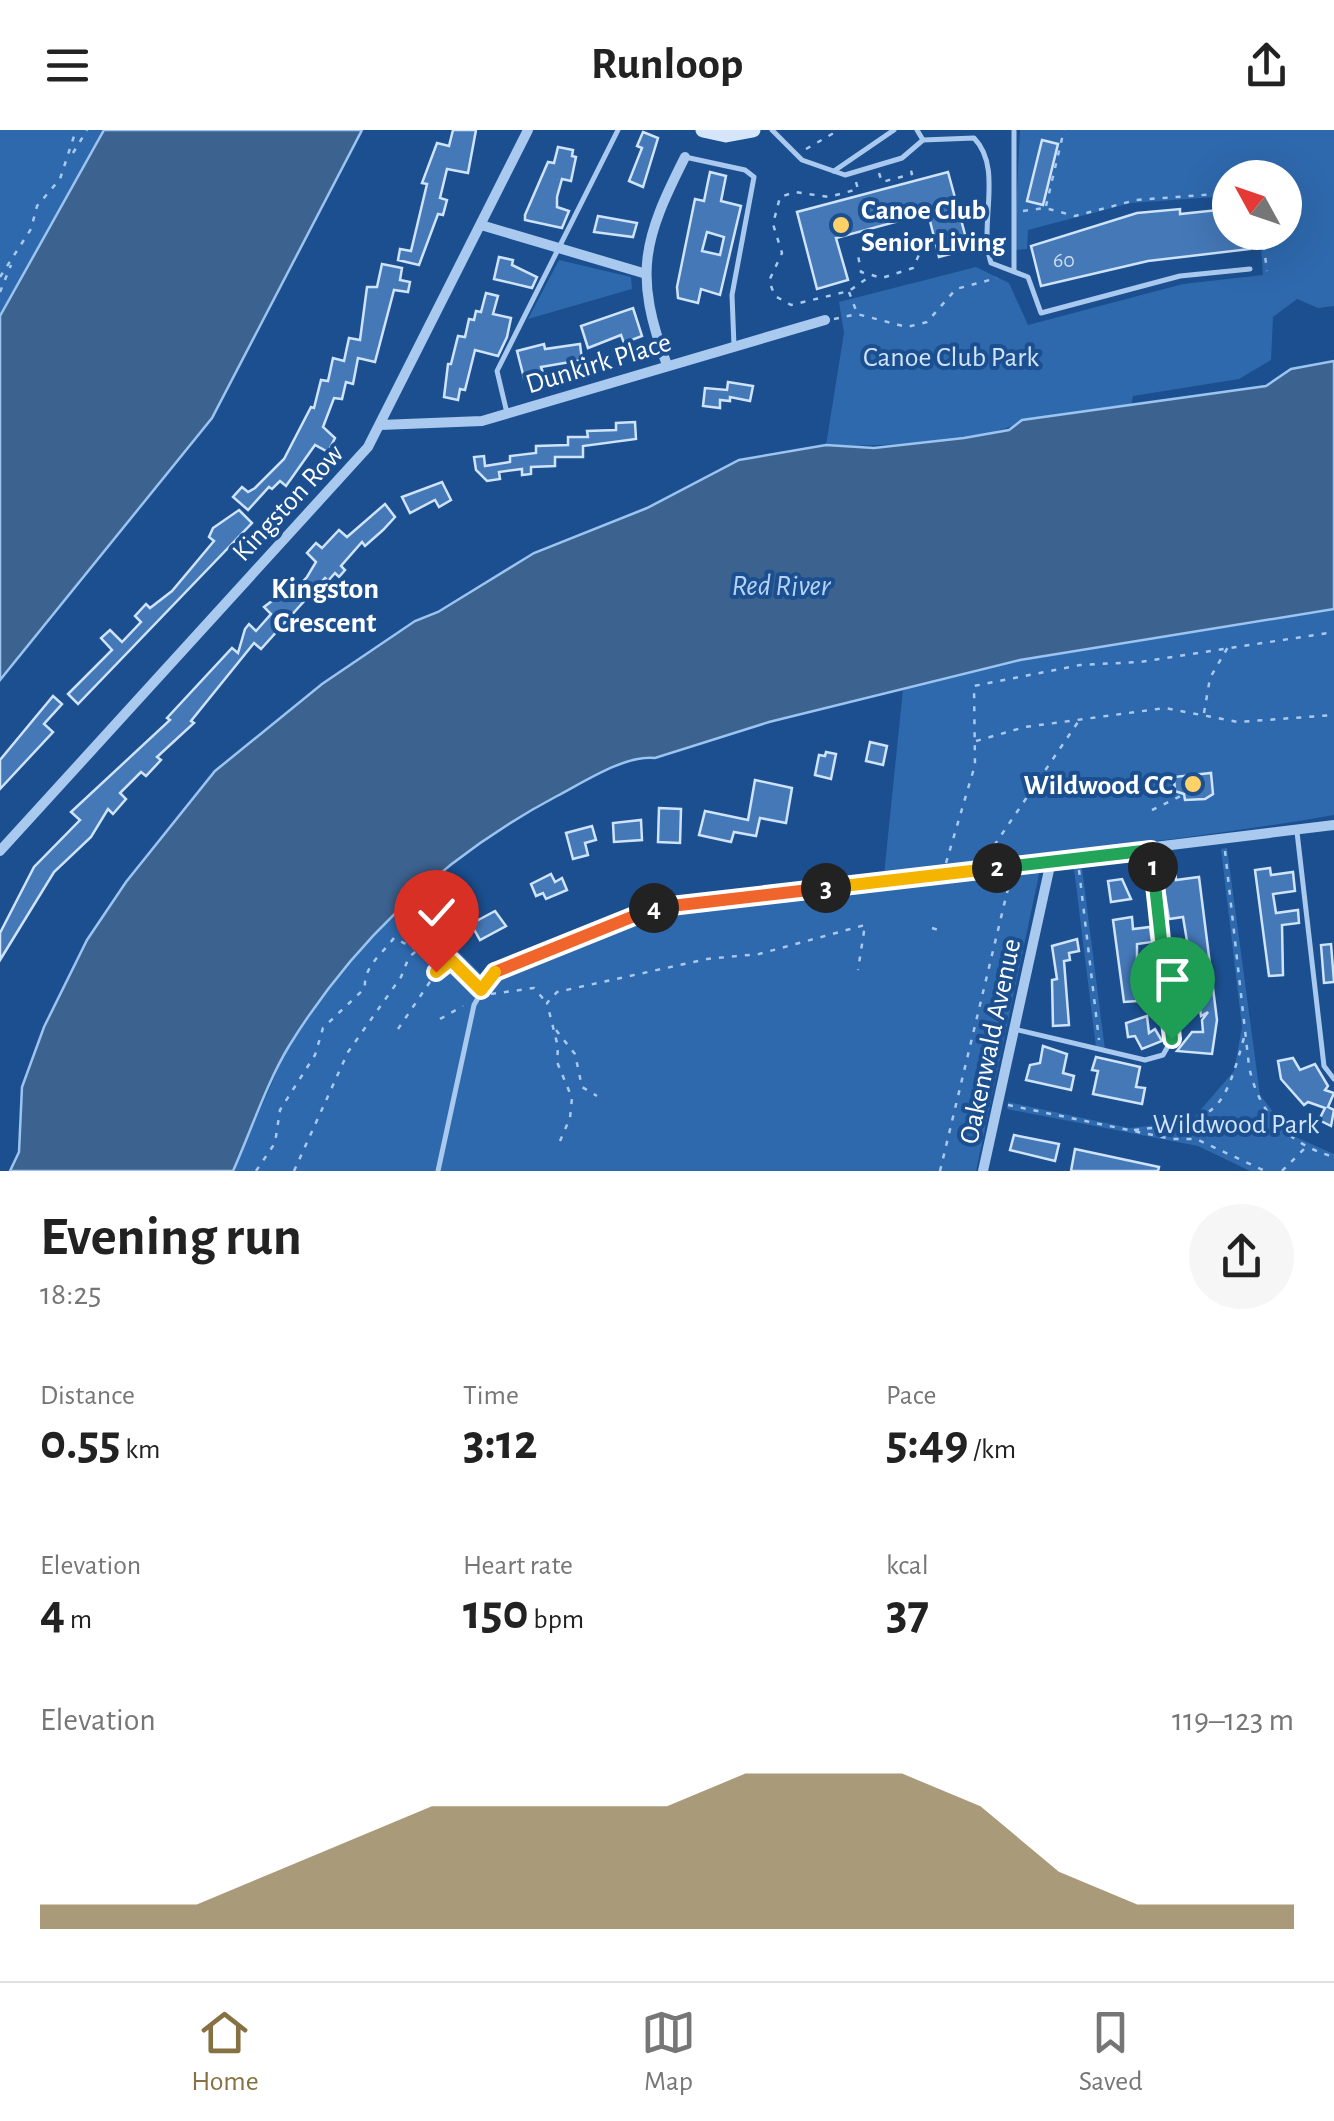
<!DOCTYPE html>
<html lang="en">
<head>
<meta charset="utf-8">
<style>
  body { margin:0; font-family:"Alegreya Sans",sans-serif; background:#f6f6f6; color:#222; height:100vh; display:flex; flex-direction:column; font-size:38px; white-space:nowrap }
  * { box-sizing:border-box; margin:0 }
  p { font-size:32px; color:#767676 }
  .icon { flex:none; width:55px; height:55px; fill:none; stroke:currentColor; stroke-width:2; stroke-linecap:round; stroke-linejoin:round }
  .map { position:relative; height:1041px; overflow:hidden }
  .side { display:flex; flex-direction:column; background:#fff; flex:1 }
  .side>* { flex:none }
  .needle { width:65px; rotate:310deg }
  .controls { position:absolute; left:1212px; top:30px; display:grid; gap:20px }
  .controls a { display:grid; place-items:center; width:90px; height:90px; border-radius:50%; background:#fff; box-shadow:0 10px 40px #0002; font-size:50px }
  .pin { position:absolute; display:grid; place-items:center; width:85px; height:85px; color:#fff; margin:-102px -42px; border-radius:50% 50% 50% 0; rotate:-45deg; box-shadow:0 0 10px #0007 }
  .pin .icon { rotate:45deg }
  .km { position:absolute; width:50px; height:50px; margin:-25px; border-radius:50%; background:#222; color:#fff; font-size:28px; line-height:50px; text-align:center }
  .round { display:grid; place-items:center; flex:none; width:105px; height:105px; border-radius:52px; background:#f6f6f6 }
  .overview { display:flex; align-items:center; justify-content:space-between; height:170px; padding:0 40px }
  h1 { font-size:55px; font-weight:600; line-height:75px }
  .figures { display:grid; grid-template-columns:repeat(3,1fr); gap:15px; height:170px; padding:10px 40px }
  .figures div { display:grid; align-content:center }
  .figures b { font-size:50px; font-weight:600 }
  .figures small { font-size:28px; font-weight:400 }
  .figures p { font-size:28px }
  .chart { height:280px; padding:20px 40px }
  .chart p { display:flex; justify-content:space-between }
  .chart svg { width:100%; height:180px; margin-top:10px; fill:#857141; opacity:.7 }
  header { display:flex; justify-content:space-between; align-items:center; height:130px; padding:0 40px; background:#fff; font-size:45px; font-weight:600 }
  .dock { display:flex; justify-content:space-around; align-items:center; height:140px; border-top:2px solid #e0e0e0; background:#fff; font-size:28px; color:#767676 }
  .dock a { display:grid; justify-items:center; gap:5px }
  .dock .selected { color:#857141 }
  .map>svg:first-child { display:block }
</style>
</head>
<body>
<header><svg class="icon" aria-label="menu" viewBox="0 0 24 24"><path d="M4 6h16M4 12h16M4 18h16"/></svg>Runloop<svg class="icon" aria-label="share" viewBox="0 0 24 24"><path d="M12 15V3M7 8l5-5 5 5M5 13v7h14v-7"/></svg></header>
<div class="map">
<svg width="1334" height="1041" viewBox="0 0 1334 1041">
  <rect width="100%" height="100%" fill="#1b4f8f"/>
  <g fill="#2e69ad">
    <polygon points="0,0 104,0 0,186"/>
    <path d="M1020,0h314v176l-16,2 -21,-9 -24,18 -2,43 -32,19 -106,17 -2,9 -109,15c-29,23 -156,27 -196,25l18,-112 -5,-31 137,-35 33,16 19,42 155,-41 80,-9 -3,-42 25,-1v-54h-55v18l-99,7 -103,27 -1,19 -13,1z"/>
    <polygon points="559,130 631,147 632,159 528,189"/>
    <path d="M1334,479v206c-149,26 -300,39 -450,60l19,-186 117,-29z"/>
    <polygon points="1227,718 1260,965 1291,1005 1334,1024 1334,1041 1250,1041 1198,1016 1007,979 1008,972 1130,998 1191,991 1234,941 1242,897 1221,719"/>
    <polygon points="1082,738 1105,920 1096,917 1074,739"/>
    <polygon points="1040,740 976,1041 233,1041 287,919 343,838 407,770 488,851 496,840 648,779 883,752"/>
  </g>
  <g fill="#3c6290" stroke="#9cc4f0" stroke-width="2.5">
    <polygon points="104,0 362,0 212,288 0,550 0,186"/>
    <path d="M1334,231v248l-314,51 -251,62 -114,36c-31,-3 -71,24 -98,38 -111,59 -202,143 -268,250 -23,38 -38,85 -56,125h-223l9,-19 3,-65 22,-60 43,-87 39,-58 89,-111 107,-87 93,-63 23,-9 96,-59 113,-45 92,-48 87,-15 48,3 90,-10 45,-8 13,-10 244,-34 25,-17z"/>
  </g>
  <g fill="#4478b7" stroke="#cfe3fa" stroke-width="2.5" fill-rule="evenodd">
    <polygon points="453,0 476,0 468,43 447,39 440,68 447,70 443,85 438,84 419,135 398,130 400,119 411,121 427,54 422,53 437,13 449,16"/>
    <polygon points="643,2 658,8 643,57 629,51 642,18 637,16"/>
    <polygon points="1042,10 1058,14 1043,75 1027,71"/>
    <polygon points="558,17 573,20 572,26 576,27 571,51 562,49 557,67 557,77 569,81 562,98 525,90 525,85 548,32 554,33"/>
    <path d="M710,42l16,4 -5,25 20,5 -21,89 -19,-6 -3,14 -20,-5 -1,-11 18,-88 9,2zM707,102l17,5 -4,18 -18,-4z"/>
    <polygon points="948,42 969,119 939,127 928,83 836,108 848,150 817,159 797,82"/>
    <polygon points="1180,79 1180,84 1227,79 1230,102 1248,102 1250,119 1148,131 1041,156 1031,116 1137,83"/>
    <polygon points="598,86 637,93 633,107 594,102"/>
    <polygon points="499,127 513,130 512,135 537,147 532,158 494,149"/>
    <polygon points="382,134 402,138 400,150 410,152 408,162 394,160 375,232 358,228 353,254 346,252 342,269 334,268 323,297 335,308 328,322 315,315 286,356 280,351 272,359 269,357 248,380 233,367 242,357 248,362 255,358 284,329 311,277 314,278 321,250 328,251 333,228 344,231 349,208 360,210 367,157 377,157"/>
    <polygon points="486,163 498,166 493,184 511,188 507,207 498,226 475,220 465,260 460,259 458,270 444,267 448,234 451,234 458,206 465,207 469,189 474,190 476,181 481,182"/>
    <polygon points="633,178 642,206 624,213 621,205 588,218 581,196"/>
    <polygon points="544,214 545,219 580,214 582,230 541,237 543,243 524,248 517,221"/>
    <polygon points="728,252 753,256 750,271 730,267 730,271 720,270 720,278 703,276 705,258 727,260"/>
    <polygon points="635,292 636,309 583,316 583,327 555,327 555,336 531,337 531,344 522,345 522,339 499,342 500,349 487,351 476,340 474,327 484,326 485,336 510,332 510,326 536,323 536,316 568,315 568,307 588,307 587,301 616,300 616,293"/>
    <polygon points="442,352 451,370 439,377 435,370 410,383 402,367"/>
    <polygon points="385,374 395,387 383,400 365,416 362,412 341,436 345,440 339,447 335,443 328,451 325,448 261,519 254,513 191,591 194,593 157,627 161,630 146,646 141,642 120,663 126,669 113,684 108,679 91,707 54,742 0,830 0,803 34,737 80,690 71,682 170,590 167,588 232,518 238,523 245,499 249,494 256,501 271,484 264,477 284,462 288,467 307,447 316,432 307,423 316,413 322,418 339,400 347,407"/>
    <polygon points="239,380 252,393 78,574 68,564 112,520 101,508 110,500 122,512 141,492 135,486 146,474 150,478 172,461 214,411 209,407 213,398"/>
    <polygon points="53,566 62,574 44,594 53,602 0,659 0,630"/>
    <polygon points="870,612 887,616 883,635 866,631"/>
    <polygon points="826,622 836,624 831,649 815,645 819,625 825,626"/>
    <polygon points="1211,643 1213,664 1205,669 1185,670 1184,664 1175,661 1174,647"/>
    <polygon points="755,650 792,658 786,693 760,688 756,706 734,702 731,712 699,705 705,681 748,690"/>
    <polygon points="659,678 681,679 680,713 658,712"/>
    <polygon points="641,690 642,710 614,712 613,693"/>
    <polygon points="592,696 596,710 585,713 588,725 573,729 566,703"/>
    <polygon points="1270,738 1271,745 1293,742 1295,761 1273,764 1276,783 1298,780 1299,793 1282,795 1283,845 1269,846 1255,740"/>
    <polygon points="1175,739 1176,750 1199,747 1217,890 1212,924 1177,921 1192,902 1203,902 1202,890 1208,882 1201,886 1196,853 1178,855 1176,847 1172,825 1188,823 1187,811 1183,787 1169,789 1161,741"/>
    <polygon points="551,744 555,752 562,748 567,760 546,769 543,763 536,766 531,754"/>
    <polygon points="1122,749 1131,769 1111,772 1108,751"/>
    <polygon points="495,781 506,796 480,810 471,794"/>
    <polygon points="1132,787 1133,799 1150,797 1152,812 1137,814 1137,871 1124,872 1113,790"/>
    <polygon points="1077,809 1079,821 1069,823 1070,830 1064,831 1069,895 1053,896 1052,850 1057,849 1052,816"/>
    <polygon points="1331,814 1334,852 1324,853 1321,815"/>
    <polygon points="1147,886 1149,903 1155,899 1162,911 1142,919 1135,906 1128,907 1126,893"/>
    <polygon points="1043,916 1067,924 1063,943 1074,946 1071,960 1026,950 1030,935 1040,933"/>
    <polygon points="1096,927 1140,937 1136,957 1145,958 1142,974 1093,964 1098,941 1092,940"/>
    <polygon points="1293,928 1300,940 1315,934 1328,956 1325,960 1334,963 1328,977 1334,980 1331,996 1319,990 1325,978 1308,972 1304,975 1281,949 1278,931"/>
    <polygon points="1014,1005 1059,1014 1055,1031 1010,1020"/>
    <polygon points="1075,1019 1159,1037 1158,1041 1071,1041"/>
  </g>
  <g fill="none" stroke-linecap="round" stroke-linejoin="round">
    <g stroke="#a9c9ee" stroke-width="2.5" stroke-dasharray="5 8" stroke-linecap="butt">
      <polyline points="806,19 839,0"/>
      <polyline points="73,23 87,0"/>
      <polyline points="879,43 882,52 912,44 909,34"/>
      <polyline points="856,52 858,59 829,67 795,62 780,67 773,94 782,123 769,151 775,166 791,175 849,161 869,147"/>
      <polyline points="1046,76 1064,0"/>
      <polyline points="1023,81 1045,78 1075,86 1136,70 1230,63"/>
      <polyline points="1262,102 1267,141"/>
      <polygon points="908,107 922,118 913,138 882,148 861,142 858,125 866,117"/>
      <polyline points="1265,110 1288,108"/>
      <polyline points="0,147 31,99 37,76 60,49 76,0"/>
      <polyline points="0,162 11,135"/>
      <polyline points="849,162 857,183"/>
      <polyline points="834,189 857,184 907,197 927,192 956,159 997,148"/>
      <polyline points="1204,583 1210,548 1228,517"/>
      <polyline points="976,611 1025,597 1165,578 1238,592 1334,585"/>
      <polyline points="1152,680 1183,665"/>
      <path d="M1225,721l24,215c9,47 39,78 85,91"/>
      <polyline points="987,726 1078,592"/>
      <polyline points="946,733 975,635 974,556 1080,535 1140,532 1334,502"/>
      <polyline points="1079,740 1099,910"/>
      <polyline points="932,798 942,801"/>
      <polyline points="491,864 534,858 546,872"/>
      <polyline points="440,889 463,876"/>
      <polyline points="398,899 440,837 451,831 476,855"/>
      <polyline points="556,900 575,924 582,957 597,966"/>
      <polyline points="1008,975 1172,1009 1196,1009 1265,1041"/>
      <path d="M1134,1000c84,-9 89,-16 111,-96"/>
      <polyline points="560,1011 570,988 572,968 557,932 558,917 547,873 557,862 707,829 759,824 865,795 858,840"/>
      <path d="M256,1041l19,-28 5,-33 35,-55 8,-27 42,-40c-2,-21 17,-34 29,-50l26,13 13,-10 13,22"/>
      <polyline points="294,1041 348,922 401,847 409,827 441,801"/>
      <polyline points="940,1041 1011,746"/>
      <polyline points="1282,1041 1306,1017"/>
    </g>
    <g stroke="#a9c9ee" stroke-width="5">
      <path d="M772,0l30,30 43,15 57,-17 21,-18 51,-2c30,31 4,86 17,125l37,14 13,36 139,-37 70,-7"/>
      <polyline points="917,0 923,10"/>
      <polyline points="685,27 745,40 754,47 732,165 734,216"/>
      <polyline points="834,41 894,0"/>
      <polyline points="1014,140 1014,0"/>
      <polyline points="507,283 497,241 618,0"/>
      <polyline points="1297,702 1324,936 1334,949"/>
      <polyline points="1014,899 1145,930 1163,925 1172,909 1151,720"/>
      <polyline points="438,1041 474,875 486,854"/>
    </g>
    <g stroke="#a9c9ee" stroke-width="10">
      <polyline points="481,95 643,143"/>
      <path d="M667,235c-34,-91 -24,-125 18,-208"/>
      <polyline points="380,295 482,291 825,190"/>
      <polyline points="0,721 368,317 528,0"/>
      <polyline points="488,852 496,840 648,779 1334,695"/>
      <polyline points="983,1041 1051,731"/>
    </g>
    <polyline stroke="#d6e6fa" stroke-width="15" points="703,0 726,5 753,0"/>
  </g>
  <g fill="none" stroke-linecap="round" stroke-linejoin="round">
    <defs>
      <polyline id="split-1" points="1153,737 1172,909"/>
      <polyline id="split-2" points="997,738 1151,720 1153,737"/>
      <polyline id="split-3" points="826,758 997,738"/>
      <polyline id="split-4" points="654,778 826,758"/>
      <polyline id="split-5" points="495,842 654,778"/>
      <polyline id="split-6" points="436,842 451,830 481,860 495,842"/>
    </defs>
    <use href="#split-1" stroke="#fff" stroke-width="20"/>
    <use href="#split-2" stroke="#fff" stroke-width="20"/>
    <use href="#split-3" stroke="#fff" stroke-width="20"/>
    <use href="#split-4" stroke="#fff" stroke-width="20"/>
    <use href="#split-5" stroke="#fff" stroke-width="20"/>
    <use href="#split-6" stroke="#fff" stroke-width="20"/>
    <use href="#split-1" stroke="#22a559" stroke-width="12"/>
    <use href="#split-2" stroke="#22a559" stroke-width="12"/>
    <use href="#split-3" stroke="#f5b400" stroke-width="12"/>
    <use href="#split-4" stroke="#f0652b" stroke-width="12"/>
    <use href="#split-5" stroke="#f0652b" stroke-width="12"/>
    <use href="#split-6" stroke="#f5b400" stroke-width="12"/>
  </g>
  <g fill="#ffd166" stroke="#1b4f8f" stroke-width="4">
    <circle cx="841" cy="95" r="10"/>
    <circle cx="1193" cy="654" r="10"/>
  </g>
  <g text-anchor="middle" stroke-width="8" stroke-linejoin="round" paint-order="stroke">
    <g font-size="22" fill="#d0dded">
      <text x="1064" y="137">60</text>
    </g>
    <g font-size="28" font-weight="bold" fill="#fff" stroke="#1b4f8f" text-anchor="start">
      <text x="861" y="89">Canoe Club<tspan x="861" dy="32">Senior Living</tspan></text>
      <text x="1173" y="664" text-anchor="end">Wildwood CC</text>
    </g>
    <g font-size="28" fill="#cfe3fa" stroke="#1b4f8f">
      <text x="951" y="236">Canoe Club Park</text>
      <text x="1236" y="1003">Wildwood Park</text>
    </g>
    <g font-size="28" fill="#fff" stroke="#1b4f8f">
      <text transform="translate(598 232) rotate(-17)" y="10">Dunkirk Place</text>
      <text transform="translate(287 372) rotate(-47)" y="10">Kingston Row</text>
      <text transform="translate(989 911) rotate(-78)" y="10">Oakenwald Avenue</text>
    </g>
    <g font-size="30" font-style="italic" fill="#b5d3f5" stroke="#1b4f8f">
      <text x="781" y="465">Red River</text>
    </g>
    <g font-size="30" font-weight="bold" fill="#fff" stroke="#1b4f8f">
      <text x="325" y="468">Kingston<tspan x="325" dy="34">Crescent</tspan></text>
    </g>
  </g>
</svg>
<div class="controls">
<a><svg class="needle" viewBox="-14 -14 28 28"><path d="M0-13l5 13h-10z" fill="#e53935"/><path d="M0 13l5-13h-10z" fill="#767676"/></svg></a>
</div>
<div class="pin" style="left:1172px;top:909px;background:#1e9e55"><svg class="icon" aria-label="arrive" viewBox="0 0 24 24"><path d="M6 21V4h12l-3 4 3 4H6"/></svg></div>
<div class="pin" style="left:436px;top:842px;background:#d93025"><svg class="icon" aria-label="check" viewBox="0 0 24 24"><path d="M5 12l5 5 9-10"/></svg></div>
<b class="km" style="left:1153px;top:737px">1</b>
<b class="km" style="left:997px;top:738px">2</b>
<b class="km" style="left:826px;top:758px">3</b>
<b class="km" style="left:654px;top:778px">4</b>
</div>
<section class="side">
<div class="overview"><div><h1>Evening run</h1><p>18:25</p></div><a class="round"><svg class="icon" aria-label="share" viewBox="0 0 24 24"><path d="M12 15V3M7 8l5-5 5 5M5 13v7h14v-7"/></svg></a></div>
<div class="figures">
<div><p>Distance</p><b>0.55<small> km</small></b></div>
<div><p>Time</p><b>3:12</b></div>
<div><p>Pace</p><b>5:49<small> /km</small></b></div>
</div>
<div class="figures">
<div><p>Elevation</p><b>4<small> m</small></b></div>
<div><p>Heart rate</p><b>150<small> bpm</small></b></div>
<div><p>kcal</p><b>37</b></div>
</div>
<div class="chart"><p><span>Elevation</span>119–123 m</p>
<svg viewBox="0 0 160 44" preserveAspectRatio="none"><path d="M0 44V38L10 38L20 38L30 30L40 22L50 14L60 14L70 14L80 14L90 6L100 6L110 6L120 14L130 30L140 38L150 38L160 38V44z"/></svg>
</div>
</section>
<nav class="dock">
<a class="selected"><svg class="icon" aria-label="home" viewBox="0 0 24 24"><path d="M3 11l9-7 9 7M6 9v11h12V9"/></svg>Home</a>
<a><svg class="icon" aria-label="map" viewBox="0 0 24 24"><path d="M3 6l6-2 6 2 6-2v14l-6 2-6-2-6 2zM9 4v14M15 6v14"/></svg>Map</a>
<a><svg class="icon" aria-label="saved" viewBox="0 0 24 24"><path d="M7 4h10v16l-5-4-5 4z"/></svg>Saved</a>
</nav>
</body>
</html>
